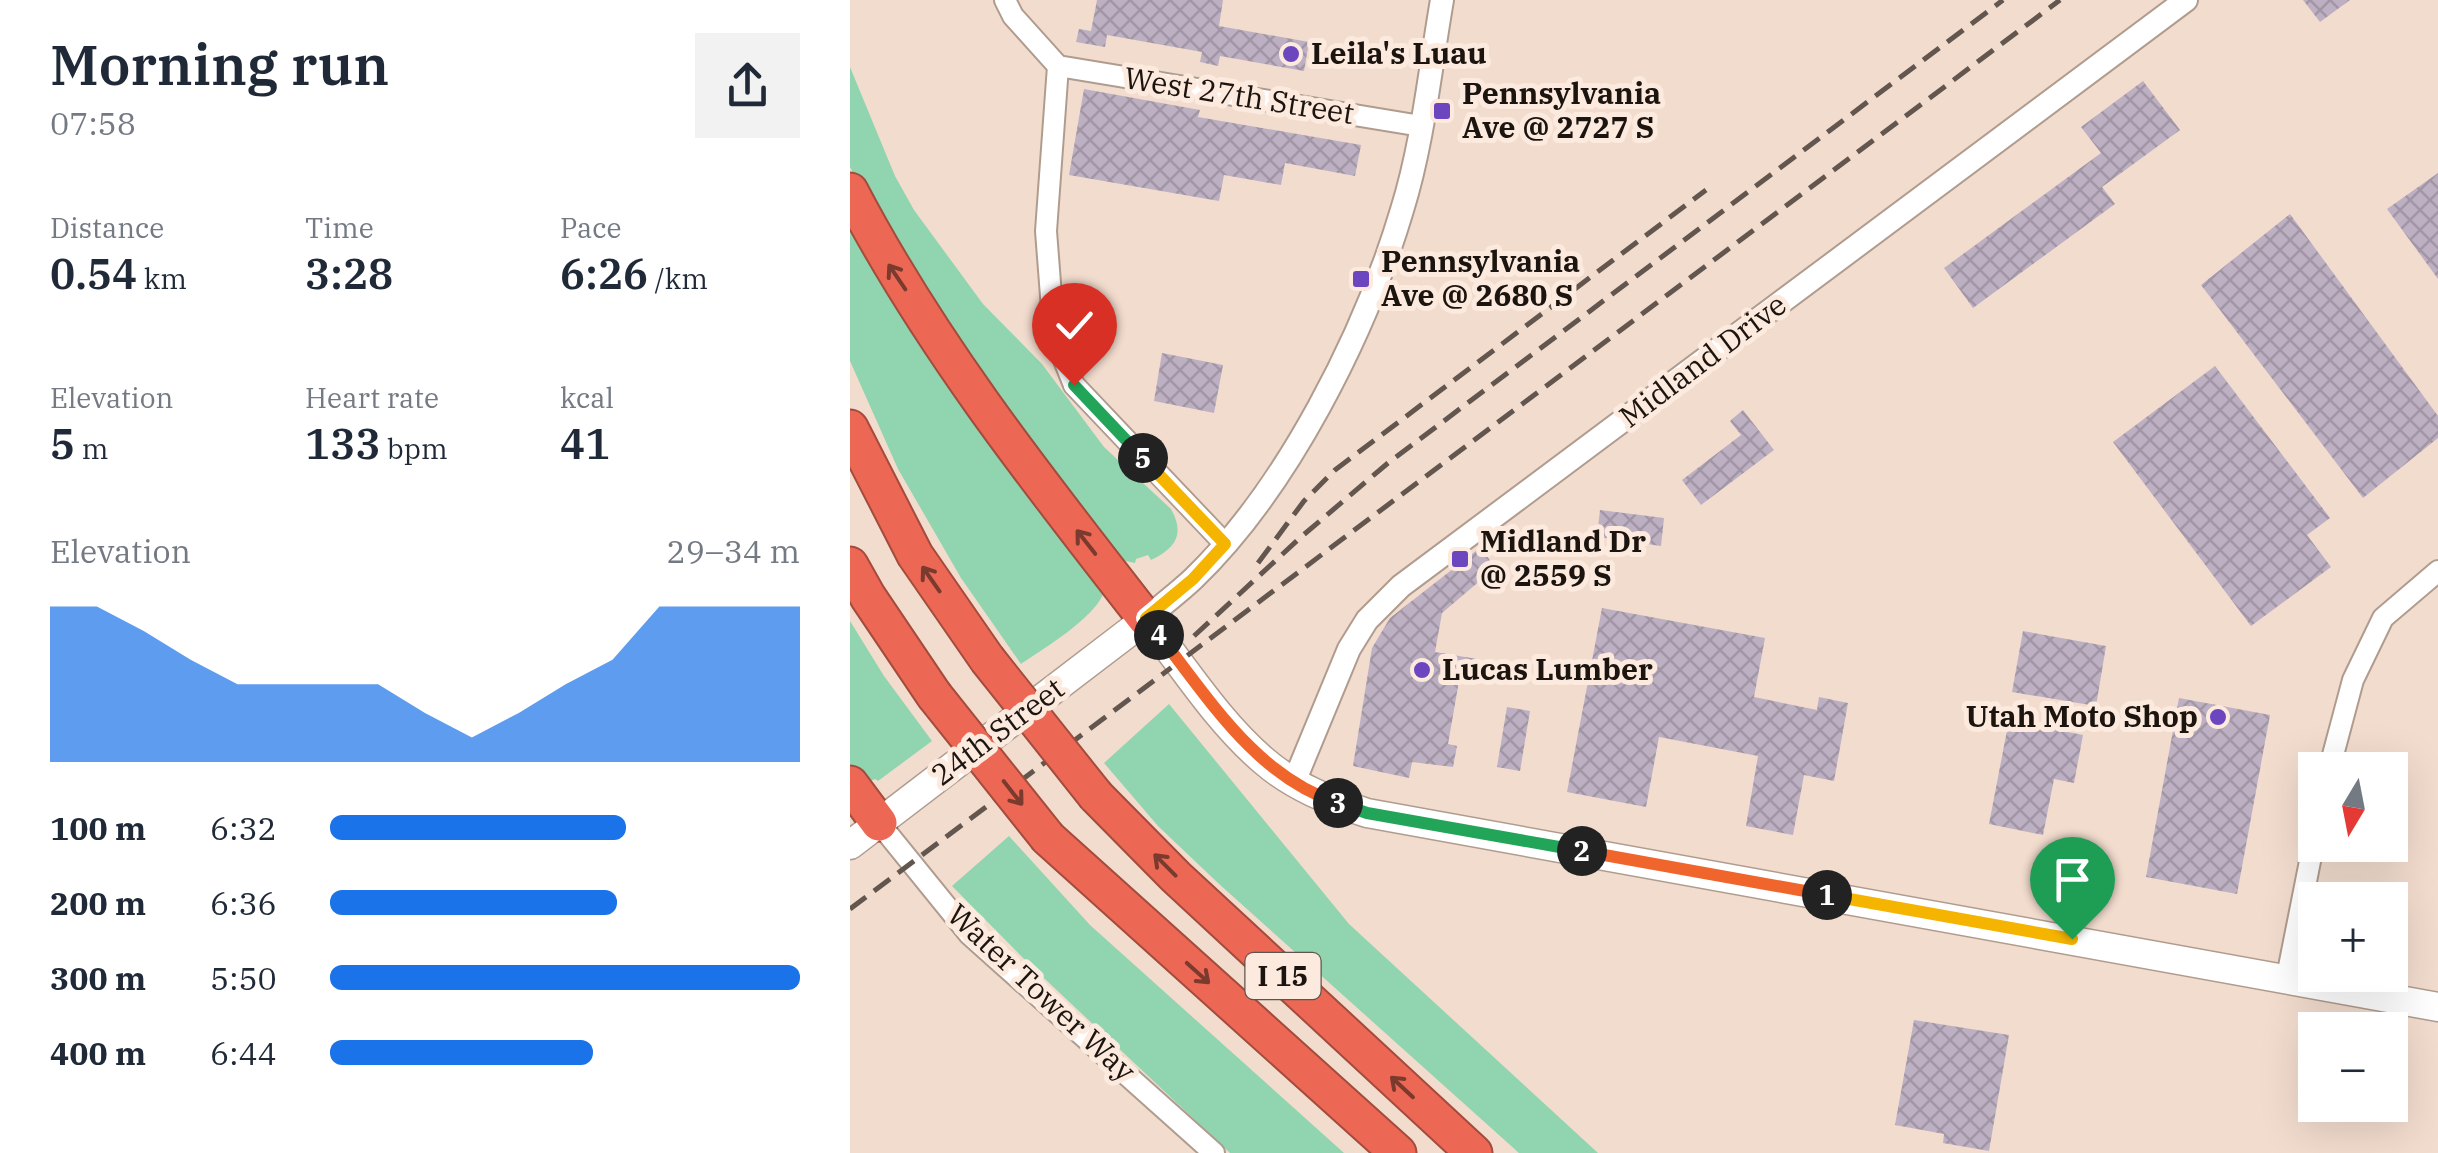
<!DOCTYPE html>
<html lang="en">
<head>
<meta charset="utf-8">
<style>
  body { margin:0; font-family:"IBM Plex Serif",serif; background:#f2f2f3; color:#1f2937; height:100vh; display:flex; flex-direction:column; font-size:38px; white-space:nowrap }
  * { box-sizing:border-box; margin:0 }
  p { font-size:32px; color:#747a83 }
  .icon { flex:none; width:55px; height:55px; fill:none; stroke:currentColor; stroke-width:2; stroke-linecap:round; stroke-linejoin:round }
  .map { position:relative; flex:1; overflow:hidden }
  .sheet { display:flex; flex-direction:column; background:#fff; width:850px }
  .sheet>* { flex:none }
  .needle { width:65px; rotate:190deg }
  .tools { position:absolute; left:1448px; top:752px; display:grid; gap:20px }
  .tools a { display:grid; place-items:center; width:110px; height:110px; border-radius:0px; background:#fff; box-shadow:0 10px 40px #0002; font-size:50px }
  .pin { position:absolute; display:grid; place-items:center; width:85px; height:85px; color:#fff; margin:-102px -42px; border-radius:50% 50% 50% 0; rotate:-45deg; box-shadow:0 0 10px #0007 }
  .pin .icon { rotate:45deg }
  .km { position:absolute; width:50px; height:50px; margin:-25px; border-radius:50%; background:#222; color:#fff; font-size:28px; line-height:50px; text-align:center }
  .round { display:grid; place-items:center; flex:none; width:105px; height:105px; border-radius:0px; background:#f2f2f3 }
  .headline { display:flex; align-items:center; justify-content:space-between; height:170px; padding:0 50px }
  h1 { font-size:55px; font-weight:600; line-height:75px }
  .stats { display:grid; grid-template-columns:repeat(3,1fr); gap:15px; height:170px; padding:10px 50px }
  .stats div { display:grid; align-content:center }
  .stats b { font-size:42px; font-weight:600 }
  .stats small { font-size:28px; font-weight:400 }
  .stats p { font-size:28px }
  .chart { height:280px; padding:20px 50px }
  .chart p { display:flex; justify-content:space-between }
  .chart svg { width:100%; height:180px; margin-top:10px; fill:#1a73e8; opacity:.7 }
  ul { padding:0 50px; list-style:none; font-size:32px }
  li { display:grid; grid-template-columns:160px 120px 1fr; align-items:center; height:75px }
  li i { height:25px; border-radius:12px; background:#1a73e8 }
  main { display:flex; flex:1; min-height:0 }
  .map>svg:first-child { display:block }
</style>
</head>
<body>
<main>
<section class="sheet">
<div class="headline"><div><h1>Morning run</h1><p>07:58</p></div><a class="round"><svg class="icon" aria-label="share" viewBox="0 0 24 24"><path d="M12 15V3M7 8l5-5 5 5M5 13v7h14v-7"/></svg></a></div>
<div class="stats">
<div><p>Distance</p><b>0.54<small> km</small></b></div>
<div><p>Time</p><b>3:28</b></div>
<div><p>Pace</p><b>6:26<small> /km</small></b></div>
</div>
<div class="stats">
<div><p>Elevation</p><b>5<small> m</small></b></div>
<div><p>Heart rate</p><b>133<small> bpm</small></b></div>
<div><p>kcal</p><b>41</b></div>
</div>
<div class="chart"><p><span>Elevation</span>29–34 m</p>
<svg viewBox="0 0 160 44" preserveAspectRatio="none"><path d="M0 44V6L10 6L20 12L30 19L40 25L50 25L60 25L70 25L80 32L90 38L100 32L110 25L120 19L130 6L140 6L150 6L160 6V44z"/></svg>
</div>
<ul>
<li><b>100 m</b>6:32<i style="width:63%"></i></li>
<li><b>200 m</b>6:36<i style="width:61%"></i></li>
<li><b>300 m</b>5:50<i style="width:100%"></i></li>
<li><b>400 m</b>6:44<i style="width:56%"></i></li>
</ul>
</section>
<div class="map">
<svg width="1588" height="1153" viewBox="0 0 1588 1153">
  <defs>
    <pattern id="building-cross-hatch" width="8" height="8" patternUnits="userSpaceOnUse" patternTransform="scale(2.5)"><rect width="8" height="8" fill="#bdb0c3"/><path d="M0 0l8 8M0 8l8-8" fill="none" stroke="#a296a6"/></pattern>
  </defs>
  <rect width="100%" height="100%" fill="#f2dcce"/>
  <g fill="#90d5b0">
    <path d="M0,67l45,109 19,34 69,94 59,60 62,83 67,62c14,25 5,39 -20,51l-3,-5 -12,4 -1,4 -19,-4 -113,-146 -119,-181 -34,-65z"/>
    <path d="M0,211l255,375c-1,27 -62,63 -84,78l-60,-86 -63,-109 -48,-108z"/>
    <polygon points="0,621 34,676 82,741 28,781 25,779 18,782 0,774"/>
    <polygon points="319,704 499,924 748,1153 669,1153 368,883 308,826 254,763"/>
    <polygon points="159,836 240,925 494,1153 380,1153 180,965 102,886"/>
  </g>
  <g fill="url(#building-cross-hatch)">
    <polygon points="247,0 373,0 369,26 459,42 454,71 370,56 368,66 350,62 352,52 257,35 255,47 226,42 229,29 241,31"/>
    <polygon points="1453,0 1500,0 1470,22"/>
    <polygon points="1293,81 1330,130 1252,187 1265,204 1123,308 1094,268 1251,153 1231,127"/>
    <polygon points="234,89 350,110 348,117 511,145 505,176 435,163 431,185 374,175 369,201 219,175"/>
    <polygon points="1588,173 1588,279 1537,209"/>
    <polygon points="1440,214 1588,416 1588,438 1513,498 1351,285"/>
    <polygon points="312,353 373,365 364,413 304,401"/>
    <polygon points="1365,366 1480,518 1457,535 1481,567 1401,626 1263,442"/>
    <polygon points="893,410 924,450 851,505 832,480 891,435 880,421"/>
    <polygon points="750,510 814,518 811,546 747,537"/>
    <polygon points="631,547 645,568 592,613 585,652 627,659 623,684 609,681 598,744 607,746 603,767 562,762 559,778 503,766 522,648 540,618"/>
    <polygon points="752,608 915,638 904,697 967,710 969,697 998,703 984,781 954,775 943,835 896,826 908,756 809,737 796,807 717,792"/>
    <polygon points="1173,631 1256,646 1246,706 1162,692"/>
    <polygon points="1329,698 1420,715 1387,894 1296,877"/>
    <polygon points="657,707 680,711 670,771 647,767"/>
    <polygon points="1159,720 1233,735 1224,783 1204,779 1193,835 1139,824"/>
    <polygon points="1064,1020 1159,1035 1139,1151 1093,1143 1094,1134 1045,1125"/>
  </g>
  <g fill="none" stroke-linecap="round" stroke-linejoin="round">
    <defs>
      <g id="minor">
        <polyline points="155,0 163,16 208,66 196,231 204,335 224,385 375,544"/>
        <polyline points="208,66 571,126"/>
        <polyline points="1479,770 1503,680 1533,618 1588,571"/>
        <polyline points="29,823 119,934 364,1153"/>
        <polyline points="1437,977 1465,836"/>
      </g>
      <g id="tertiary">
        <path d="M296,619c16,-14 32,-26 47,-40 94,-90 172,-245 209,-369 21,-67 28,-141 40,-210"/>
        <polyline points="444,782 499,649 517,620 551,586 1336,0"/>
      </g>
      <path id="secondary" d="M0,845l296,-226c37,47 72,103 118,142 30,26 66,40 103,52l1071,194"/>
      <g id="motorway">
        <path d="M0,191c81,155 189,291 296,428"/>
        <polyline points="0,428 65,555 137,659"/>
        <polyline points="0,565 18,597 84,695"/>
        <polyline points="0,784 29,823"/>
        <polyline points="246,796 326,877 624,1153"/>
        <polyline points="198,838 548,1153"/>
      </g>
    </defs>
    <use href="#minor" stroke="#b09c8f" stroke-width="24"/>
    <use href="#tertiary" stroke="#b09c8f" stroke-width="26"/>
    <use href="#secondary" stroke="#b09c8f" stroke-width="31"/>
    <use href="#motorway" stroke="#a34b3c" stroke-width="39"/>
    <use href="#minor" stroke="#fff" stroke-width="20"/>
    <use href="#tertiary" stroke="#fff" stroke-width="22"/>
    <use href="#secondary" stroke="#fff" stroke-width="28"/>
    <use href="#motorway" stroke="#ec6855" stroke-width="35"/>
    <g stroke="#62564e" stroke-width="5" stroke-dasharray="20 10" stroke-linecap="butt">
      <polyline points="408,563 454,501 485,470 856,190"/>
      <polyline points="344,636 451,537 538,463 1153,0"/>
      <polyline points="0,909 1210,0"/>
    </g>
    <defs>
      <g id="motorway-bridge">
        <polyline points="137,659 246,796"/>
        <polyline points="84,695 198,838"/>
      </g>
    </defs>
    <use href="#motorway-bridge" stroke="#a34b3c" stroke-width="39" stroke-linecap="butt"/>
    <use href="#motorway-bridge" stroke="#ec6855" stroke-width="35"/>
  </g>
  <defs><path id="oneway-shaft" d="M-6 0H5M1.5-3L5.5 0L1.5 3" fill="none" stroke-width="1.6" stroke-linecap="round" stroke-linejoin="round" transform="scale(2.5)"/></defs>
  <g stroke="#7a3a2e">
    <use href="#oneway-shaft" transform="translate(47 277) rotate(-124)"/>
    <use href="#oneway-shaft" transform="translate(236 542) rotate(-128)"/>
    <use href="#oneway-shaft" transform="translate(81 579) rotate(-125)"/>
    <use href="#oneway-shaft" transform="translate(163 793) rotate(52)"/>
    <use href="#oneway-shaft" transform="translate(315 865) rotate(-135)"/>
    <use href="#oneway-shaft" transform="translate(348 973) rotate(42)"/>
    <use href="#oneway-shaft" transform="translate(552 1087) rotate(-137)"/>
  </g>
  <g fill="none" stroke-linecap="round" stroke-linejoin="round">
    <defs>
      <polyline id="split-1" points="977,895 1222,939"/>
      <polyline id="split-2" points="732,851 977,895"/>
      <polyline id="split-3" points="488,803 517,813 732,851"/>
      <path id="split-4" d="M309,635c50,64 98,142 179,168"/>
      <polyline id="split-5" points="293,458 375,544 343,579 296,618 309,635"/>
      <polyline id="split-6" points="224,385 293,458"/>
    </defs>
    <use href="#split-1" stroke="#fff" stroke-width="20"/>
    <use href="#split-2" stroke="#fff" stroke-width="20"/>
    <use href="#split-3" stroke="#fff" stroke-width="20"/>
    <use href="#split-4" stroke="#fff" stroke-width="20"/>
    <use href="#split-5" stroke="#fff" stroke-width="20"/>
    <use href="#split-6" stroke="#fff" stroke-width="20"/>
    <use href="#split-1" stroke="#f5b400" stroke-width="12"/>
    <use href="#split-2" stroke="#f0652b" stroke-width="12"/>
    <use href="#split-3" stroke="#22a559" stroke-width="12"/>
    <use href="#split-4" stroke="#f0652b" stroke-width="12"/>
    <use href="#split-5" stroke="#f5b400" stroke-width="12"/>
    <use href="#split-6" stroke="#22a559" stroke-width="12"/>
  </g>
  <g fill="#6b46bf" stroke="#fceadf" stroke-width="4">
    <circle cx="441" cy="54" r="10"/>
    <rect x="582" y="101" width="20" height="20" rx="5"/>
    <rect x="501" y="269" width="20" height="20" rx="5"/>
    <rect x="600" y="549" width="20" height="20" rx="5"/>
    <circle cx="572" cy="670" r="10"/>
    <circle cx="1368" cy="717" r="10"/>
  </g>
  <g text-anchor="middle" stroke-width="10" stroke-linejoin="round" paint-order="stroke">
    <rect fill="#fceadf" stroke="#5f544d" stroke-width="2.5" x="395.5" y="953" width="75" height="46" rx="8"/>
    <g font-size="28" font-weight="bold" fill="#1c140f">
      <text x="433" y="986">I 15</text>
    </g>
    <g font-size="30" font-weight="bold" fill="#1c140f" stroke="#fceadf" text-anchor="start">
      <text x="461" y="64">Leila's Luau</text>
      <text x="612" y="104">Pennsylvania<tspan x="612" dy="34">Ave @ 2727 S</tspan></text>
      <text x="531" y="272">Pennsylvania<tspan x="531" dy="34">Ave @ 2680 S</tspan></text>
      <text x="630" y="552">Midland Dr<tspan x="630" dy="34">@ 2559 S</tspan></text>
      <text x="592" y="680">Lucas Lumber</text>
      <text x="1348" y="727" text-anchor="end">Utah Moto Shop</text>
    </g>
    <g font-size="30" fill="#1c140f" stroke="#fceadf">
      <text transform="translate(389 96) rotate(9)" y="10">West 27th Street</text>
      <text transform="translate(853 361) rotate(-37)" y="10">Midland Drive</text>
      <text transform="translate(148 732) rotate(-37)" y="10">24th Street</text>
      <text transform="translate(191 993) rotate(43)" y="10">Water Tower Way</text>
    </g>
  </g>
</svg>
<div class="tools">
<a><svg class="needle" viewBox="-14 -14 28 28"><path d="M0-13l5 13h-10z" fill="#e53935"/><path d="M0 13l5-13h-10z" fill="#747a83"/></svg></a>
<a>+</a>
<a>−</a>
</div>
<div class="pin" style="left:1222px;top:939px;background:#1e9e55"><svg class="icon" aria-label="arrive" viewBox="0 0 24 24"><path d="M6 21V4h12l-3 4 3 4H6"/></svg></div>
<div class="pin" style="left:224px;top:385px;background:#d93025"><svg class="icon" aria-label="check" viewBox="0 0 24 24"><path d="M5 12l5 5 9-10"/></svg></div>
<b class="km" style="left:977px;top:895px">1</b>
<b class="km" style="left:732px;top:851px">2</b>
<b class="km" style="left:488px;top:803px">3</b>
<b class="km" style="left:309px;top:635px">4</b>
<b class="km" style="left:293px;top:458px">5</b>
</div>
</main>
</body>
</html>
